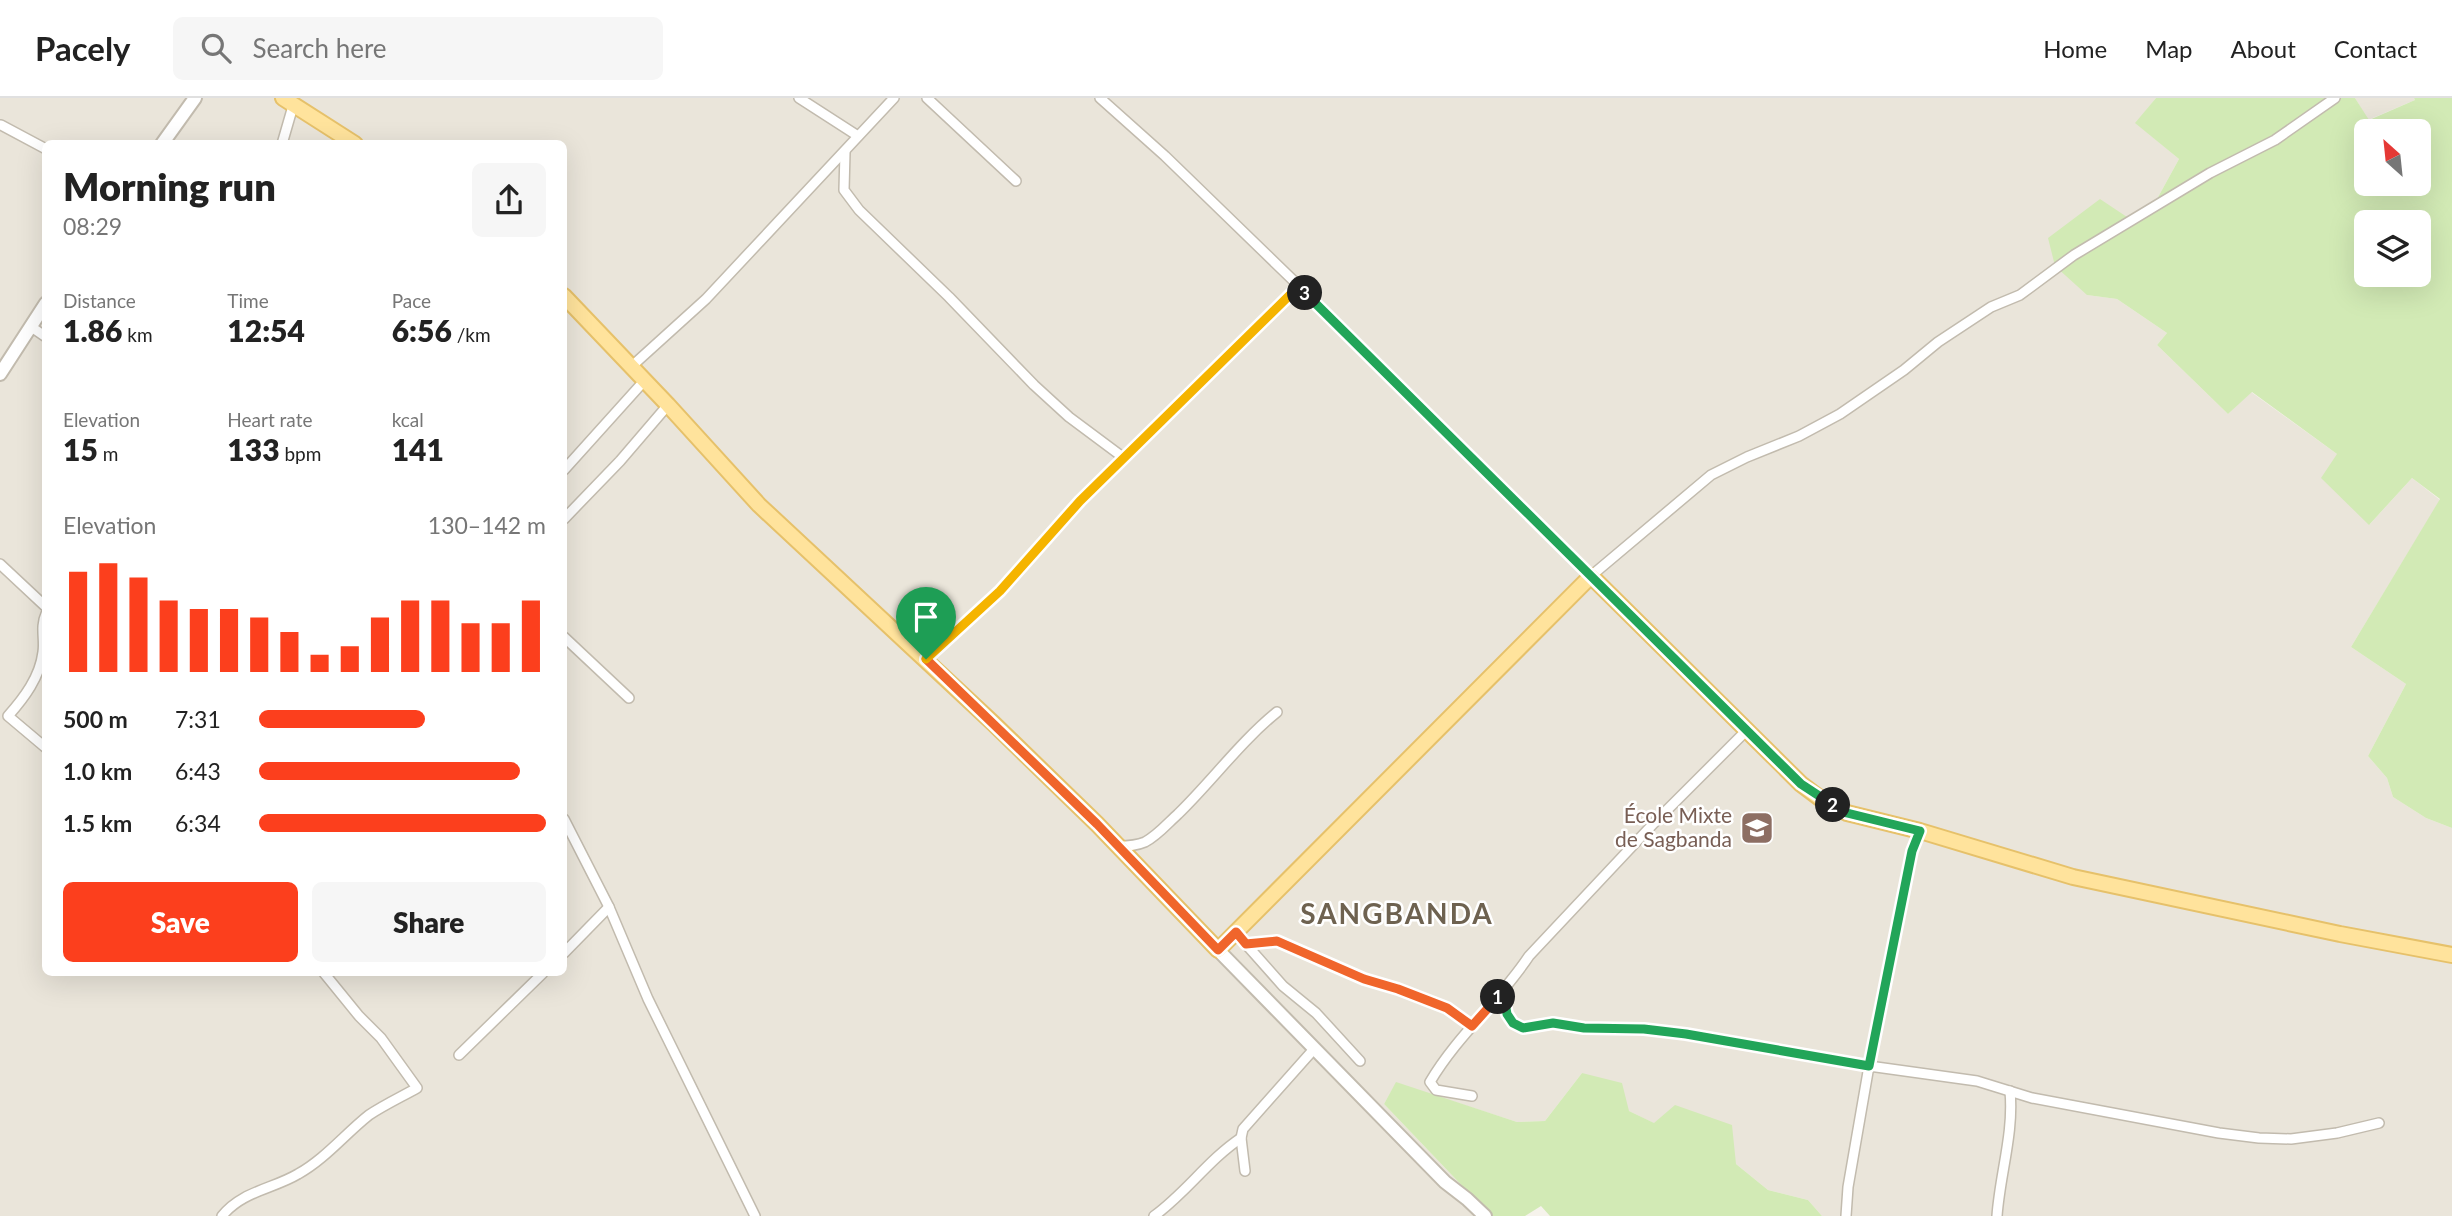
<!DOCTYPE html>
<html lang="en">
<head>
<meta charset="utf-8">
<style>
  body { margin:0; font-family:Lato,sans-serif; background:#f6f6f6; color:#222; height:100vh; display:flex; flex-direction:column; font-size:26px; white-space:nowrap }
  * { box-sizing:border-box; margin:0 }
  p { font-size:23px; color:#767676 }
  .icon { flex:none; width:38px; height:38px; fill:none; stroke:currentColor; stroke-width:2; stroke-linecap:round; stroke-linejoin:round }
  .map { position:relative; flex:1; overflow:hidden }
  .side { position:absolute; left:42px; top:42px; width:525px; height:836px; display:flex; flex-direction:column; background:#fff; border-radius:10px; box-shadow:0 7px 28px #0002 }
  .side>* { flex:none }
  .needle { width:46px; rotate:333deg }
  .buttons { position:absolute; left:2354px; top:21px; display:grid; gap:14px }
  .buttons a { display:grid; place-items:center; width:77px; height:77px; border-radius:10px; background:#fff; box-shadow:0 7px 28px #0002; font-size:35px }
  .pin { position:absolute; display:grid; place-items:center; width:60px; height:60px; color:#fff; margin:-72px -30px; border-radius:50% 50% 50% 0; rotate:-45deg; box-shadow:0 0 7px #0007 }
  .pin .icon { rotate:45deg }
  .km { position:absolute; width:35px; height:35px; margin:-18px; border-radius:50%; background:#222; color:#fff; font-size:19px; line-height:35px; text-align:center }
  .round { display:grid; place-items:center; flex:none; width:74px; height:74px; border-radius:10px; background:#f6f6f6 }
  .head { display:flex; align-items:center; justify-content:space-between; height:119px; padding:0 21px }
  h1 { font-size:38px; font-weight:800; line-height:52px }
  .stats { display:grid; grid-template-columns:repeat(3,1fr); gap:10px; height:119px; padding:7px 21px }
  .stats div { display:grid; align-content:center }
  .stats b { font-size:30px; font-weight:800 }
  .stats small { font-size:19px; font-weight:400 }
  .stats p { font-size:19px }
  .chart { height:196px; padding:14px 21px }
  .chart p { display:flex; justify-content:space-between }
  .chart svg { width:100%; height:126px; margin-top:7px; stroke:#fc3f1d; stroke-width:6 }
  .button { display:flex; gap:14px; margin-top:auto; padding:14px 21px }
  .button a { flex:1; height:80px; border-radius:10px; background:#fc3f1d; color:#fff; font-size:28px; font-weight:800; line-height:80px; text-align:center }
  .button a+a { background:#f6f6f6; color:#222 }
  ul { padding:0 21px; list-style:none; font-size:23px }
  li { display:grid; grid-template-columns:112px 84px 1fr; align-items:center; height:52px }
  li i { height:18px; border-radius:9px; background:#fc3f1d }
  header { display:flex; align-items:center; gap:42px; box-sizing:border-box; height:98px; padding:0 35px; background:#fff; border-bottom:2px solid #e0e0e0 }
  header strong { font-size:33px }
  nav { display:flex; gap:38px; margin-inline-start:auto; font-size:24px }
  .search { width:490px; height:63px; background:#f6f6f6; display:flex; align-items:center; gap:18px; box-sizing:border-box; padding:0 24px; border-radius:10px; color:#767676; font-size:26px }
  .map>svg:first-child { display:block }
</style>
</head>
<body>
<header>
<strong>Pacely</strong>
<div class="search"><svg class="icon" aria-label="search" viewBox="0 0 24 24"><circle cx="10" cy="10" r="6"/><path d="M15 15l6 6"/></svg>Search here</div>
<nav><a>Home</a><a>Map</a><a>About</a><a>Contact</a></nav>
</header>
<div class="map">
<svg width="2452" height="1118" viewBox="0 0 2452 1118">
  <rect width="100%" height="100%" fill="#f6f3ec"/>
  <g fill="#eae5da" fill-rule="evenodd">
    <path d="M0,0h2156l-20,25 43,36 -22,40 -27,20 -43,76 30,4 50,34 -10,12 71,69 23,-22 86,62 33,70 42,-46 28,22 -89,147 55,37 -38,72 19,22 6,19 33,21 26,10v388h-630l-14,-16 -40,-10 -32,-26 -107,-53 -47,-38 -37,48 -28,1 -121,-39 -12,21 107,112h-1491zM46,46h518v829h-518z"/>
    <polygon points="2355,0 2414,0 2415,2 2368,22"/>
  </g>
  <g fill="#d2eab5" fill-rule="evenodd">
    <path d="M2156,0h199l14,22 46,-20 -1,-2h38v730l-26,-10 -33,-21 -6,-19 -19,-22 38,-72 -55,-37 89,-148 -28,-21 -43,47 -48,-47 16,-24 -85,-62 -24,22 -71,-69 10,-12 -50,-34 -30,-4 -32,-29 -7,-28 52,-39 30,20 27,-20 22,-40 -44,-36zM2366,33h52v53h-52zM2366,124h52v53h-52z"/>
    <polygon points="1582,975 1622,985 1629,1013 1654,1025 1675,1007 1732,1027 1736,1066 1768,1092 1808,1102 1822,1118 1550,1118 1541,1108 1525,1118 1491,1118 1384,1006 1396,984 1517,1024 1545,1023"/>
  </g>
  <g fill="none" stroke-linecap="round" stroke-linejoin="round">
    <defs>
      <g id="minor">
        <polyline points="799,0 858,38"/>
        <polyline points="927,0 1016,83"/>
        <polyline points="1100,0 1165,58 1299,188 1591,478 1711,377 1747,359 1799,338 1840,316 1904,272 1938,244 1991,209 2020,197 2074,157 2210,75 2275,42 2335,0"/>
        <polyline points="1,27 46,51"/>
        <polyline points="282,46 293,8"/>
        <polyline points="845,54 844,92 859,112 949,199 1034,287 1069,319 1124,360"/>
        <polyline points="30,228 46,239"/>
        <polyline points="632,268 706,201 894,0"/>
        <polyline points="564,372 645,282"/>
        <polyline points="564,421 620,363 668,307"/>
        <polyline points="0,466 46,509"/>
        <path d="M46,516c-6,13 -1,25 -3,38 -3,25 -19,46 -35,64l38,32"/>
        <polyline points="564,539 629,600"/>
        <polyline points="926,561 1000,493 1080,403 1299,188"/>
        <polyline points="564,721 609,809 648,901 755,1118"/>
        <path d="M1118,748c9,0 18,0 27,-4 12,-6 23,-19 33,-28 34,-33 62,-72 99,-102"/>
        <polyline points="1244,844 1283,888 1316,915 1360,963"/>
        <polyline points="1246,846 1277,843 1364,881 1398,891 1446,910 1473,928"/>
        <polyline points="564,855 609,809"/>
        <polyline points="1503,893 1507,916 1512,925 1523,930 1553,925 1584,930 1644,931 1686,936 1869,968 1977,983 2032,1000 2219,1035 2259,1040 2291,1041 2337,1035 2379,1025"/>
        <polyline points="459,957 543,875"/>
        <path d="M1472,998l-36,-6 -6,-8c27,-46 70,-82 99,-126l125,-133 93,-93"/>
        <polyline points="1245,1073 1241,1040 1243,1031 1314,951"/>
        <path d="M222,1118c20,-25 51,-27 76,-42 27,-15 47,-40 71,-59 15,-10 32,-18 48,-27l-36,-50 -22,-22 -35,-43"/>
        <path d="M1154,1118c32,-23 54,-56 87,-78"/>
        <polyline points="1846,1118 1848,1089 1869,968 1912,753 1920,733"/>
        <path d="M1997,1118c3,-42 17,-83 13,-125"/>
      </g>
      <g id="tertiary">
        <polyline points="162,46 195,0"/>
        <polyline points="0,276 46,205"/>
        <polyline points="1218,852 1445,1084 1467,1101 1485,1118"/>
      </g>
      <g id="primary">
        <polyline points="283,0 355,46"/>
        <polyline points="564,198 668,307 759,407 993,625 1097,726 1218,852 1591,478 1801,686 1821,701 1847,715 1920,733 2073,779 2340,836 2452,857"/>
      </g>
    </defs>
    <use href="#minor" stroke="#c2bbae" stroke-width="12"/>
    <use href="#tertiary" stroke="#c2bbae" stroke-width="16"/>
    <use href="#primary" stroke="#e6c16a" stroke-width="18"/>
    <use href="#minor" stroke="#fff" stroke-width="9"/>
    <use href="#tertiary" stroke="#fff" stroke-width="12"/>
    <use href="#primary" stroke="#ffe39c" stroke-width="14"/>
  </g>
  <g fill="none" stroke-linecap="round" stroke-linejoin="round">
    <defs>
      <polyline id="split-1" points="926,561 1097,726 1218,852 1236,834 1246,846 1277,843 1364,881 1398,891 1447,910 1472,928 1498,899"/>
      <polyline id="split-2" points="1498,899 1503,893 1507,916 1513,925 1523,930 1553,925 1584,930 1644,931 1686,936 1869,968 1912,753 1920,733 1847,715 1833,707"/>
      <polyline id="split-3" points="1305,195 1801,686 1833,707"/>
      <polyline id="split-4" points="926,561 1000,493 1080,403 1299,188 1305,195"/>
    </defs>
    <use href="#split-1" stroke="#fff" stroke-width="14"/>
    <use href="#split-2" stroke="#fff" stroke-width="14"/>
    <use href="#split-3" stroke="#fff" stroke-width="14"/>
    <use href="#split-4" stroke="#fff" stroke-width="14"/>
    <use href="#split-1" stroke="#f0652b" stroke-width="9"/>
    <use href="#split-2" stroke="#22a559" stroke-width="9"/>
    <use href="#split-3" stroke="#22a559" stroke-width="9"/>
    <use href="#split-4" stroke="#f5b400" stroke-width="9"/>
  </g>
  <defs>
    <symbol id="school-square" viewBox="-11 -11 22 22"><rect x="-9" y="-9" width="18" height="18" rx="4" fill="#8d6e63" stroke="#fff"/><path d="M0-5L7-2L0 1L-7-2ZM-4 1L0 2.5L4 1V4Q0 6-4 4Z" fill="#fff"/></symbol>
  </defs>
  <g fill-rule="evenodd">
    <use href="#school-square" x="1738" y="711" width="38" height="38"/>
  </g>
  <g text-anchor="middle" stroke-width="5" stroke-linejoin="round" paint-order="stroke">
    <g font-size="21" fill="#785e54" stroke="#fff" text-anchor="end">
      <text x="1732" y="725">École Mixte<tspan x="1732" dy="24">de Sagbanda</tspan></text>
    </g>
    <g font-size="28" font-weight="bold" letter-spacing="2" fill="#6e6250" stroke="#fff">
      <text x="1397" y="826">SANGBANDA</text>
    </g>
  </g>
</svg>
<div class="buttons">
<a><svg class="needle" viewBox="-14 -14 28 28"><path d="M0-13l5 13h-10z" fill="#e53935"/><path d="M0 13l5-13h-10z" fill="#767676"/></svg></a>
<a><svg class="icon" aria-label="layers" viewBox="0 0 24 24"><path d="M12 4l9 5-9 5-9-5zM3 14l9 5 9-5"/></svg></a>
</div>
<div class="pin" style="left:926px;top:561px;background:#1e9e55"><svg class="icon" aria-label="arrive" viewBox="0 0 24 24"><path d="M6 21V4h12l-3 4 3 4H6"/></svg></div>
<b class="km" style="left:1498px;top:899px">1</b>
<b class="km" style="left:1833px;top:707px">2</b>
<b class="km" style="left:1305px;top:195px">3</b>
<section class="side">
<div class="head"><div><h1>Morning run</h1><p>08:29</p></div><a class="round"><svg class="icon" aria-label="share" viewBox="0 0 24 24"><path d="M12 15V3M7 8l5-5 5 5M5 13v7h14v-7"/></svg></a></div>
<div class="stats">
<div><p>Distance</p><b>1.86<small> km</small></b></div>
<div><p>Time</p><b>12:54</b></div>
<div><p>Pace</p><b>6:56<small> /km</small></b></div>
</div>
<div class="stats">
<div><p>Elevation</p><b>15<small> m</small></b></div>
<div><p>Heart rate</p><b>133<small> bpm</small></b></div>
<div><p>kcal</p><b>141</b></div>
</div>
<div class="chart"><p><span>Elevation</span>130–142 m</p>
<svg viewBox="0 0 160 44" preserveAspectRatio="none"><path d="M5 44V9M15 44V6M25 44V11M35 44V19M45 44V22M55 44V22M65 44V25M75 44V30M85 44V38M95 44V35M105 44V25M115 44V19M125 44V19M135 44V27M145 44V27M155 44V19"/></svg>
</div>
<ul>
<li><b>500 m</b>7:31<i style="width:58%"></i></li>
<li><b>1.0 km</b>6:43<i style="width:91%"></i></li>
<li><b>1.5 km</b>6:34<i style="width:100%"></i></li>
</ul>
<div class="button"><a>Save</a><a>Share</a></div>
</section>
</div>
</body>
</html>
